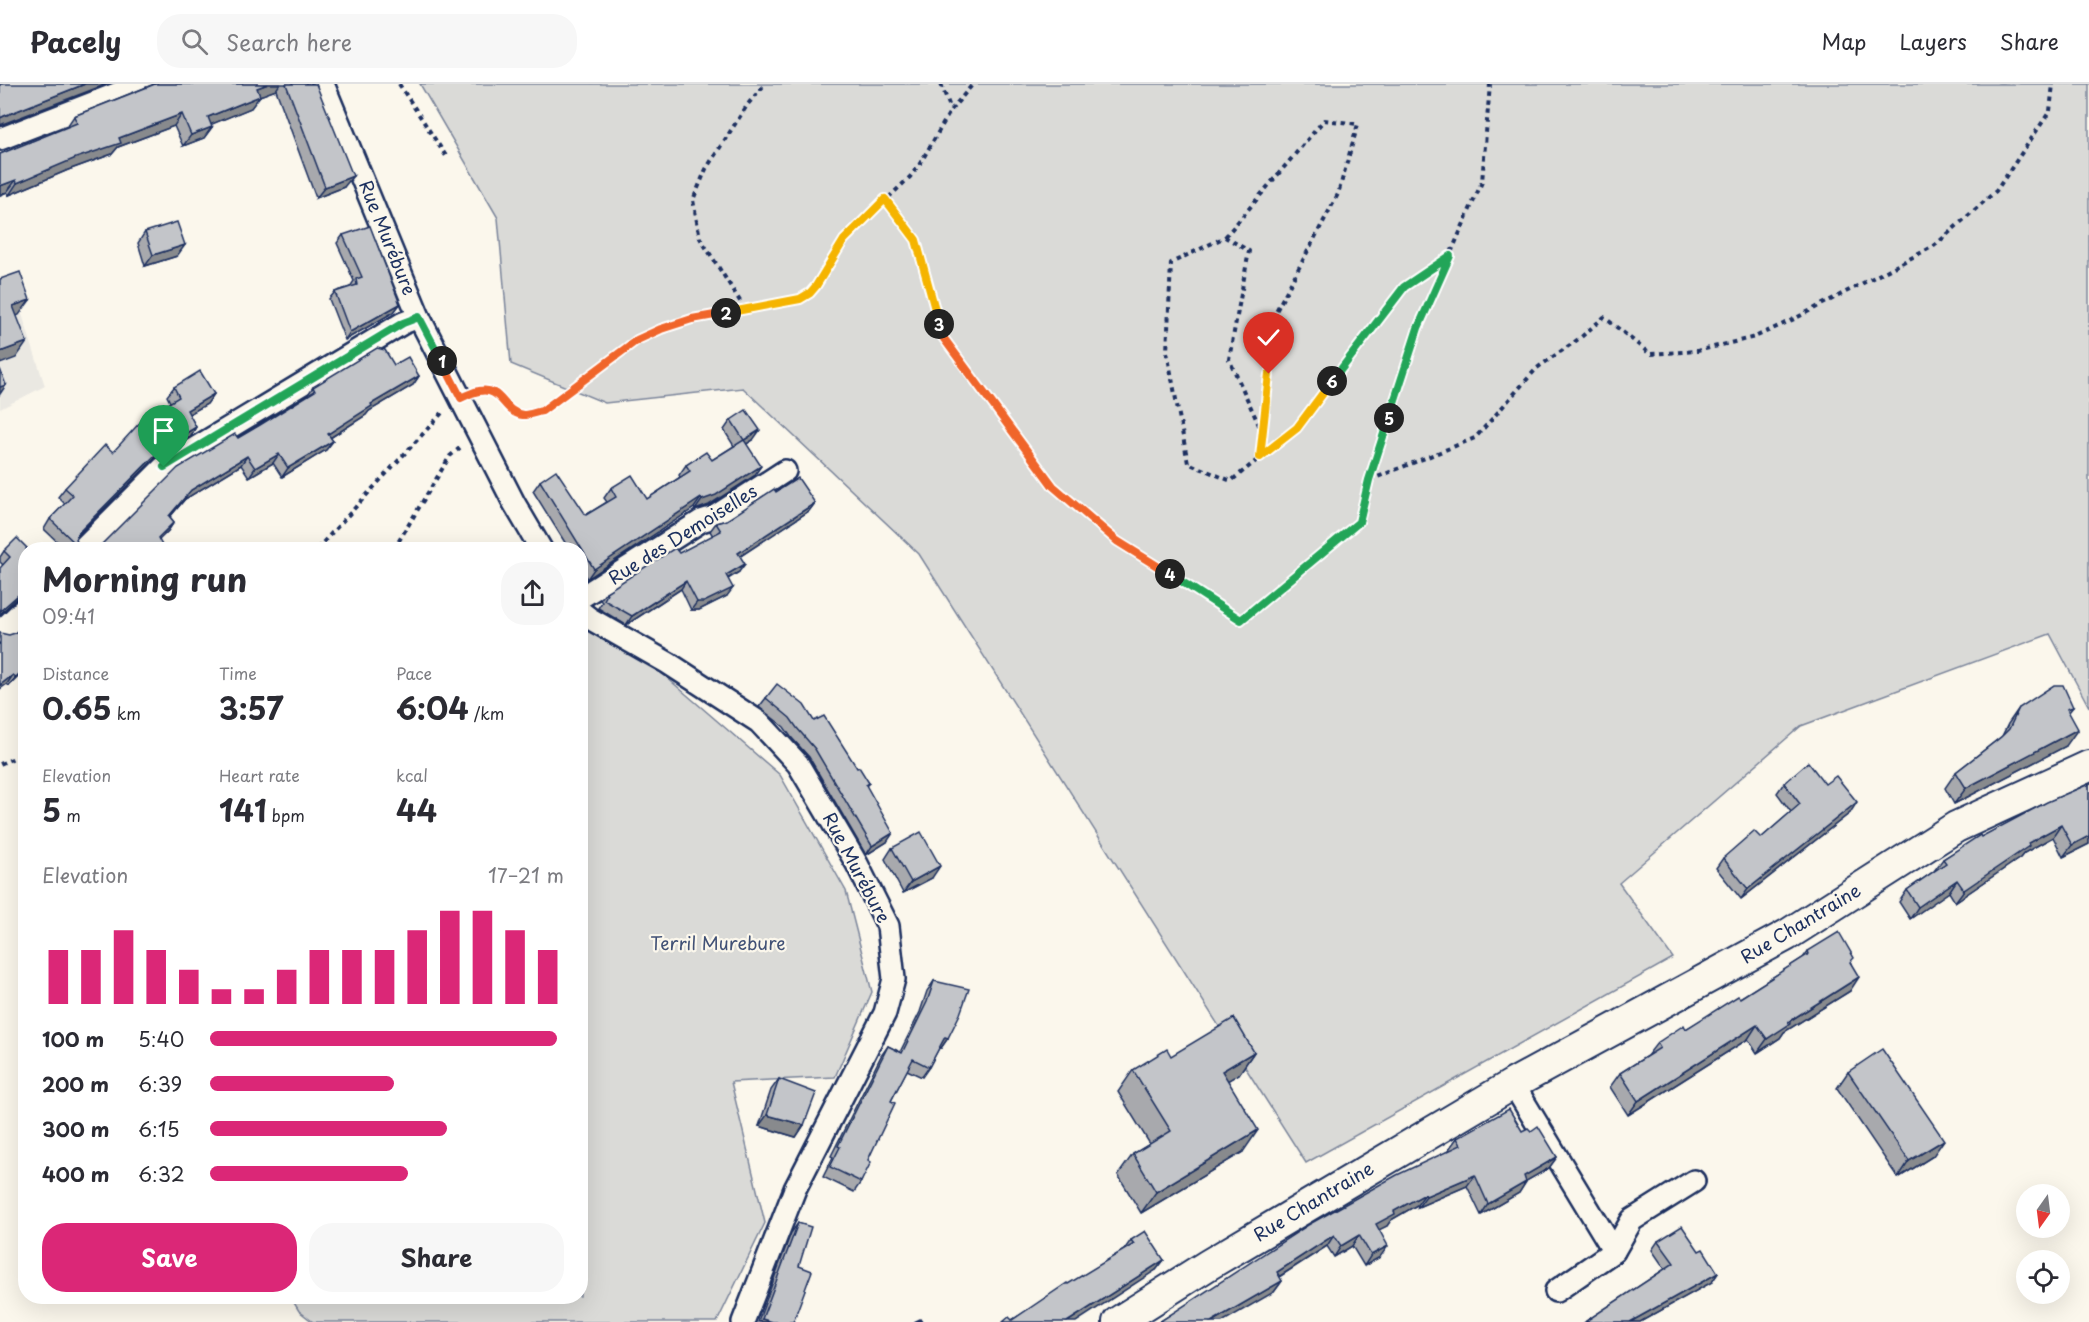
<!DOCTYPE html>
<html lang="en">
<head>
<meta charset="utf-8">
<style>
  body { margin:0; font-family:"Playpen Sans",sans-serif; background:#f7f7f7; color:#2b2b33; height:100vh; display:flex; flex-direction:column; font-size:22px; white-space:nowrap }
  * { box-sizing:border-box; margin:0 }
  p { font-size:20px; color:#7c7c81 }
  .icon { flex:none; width:33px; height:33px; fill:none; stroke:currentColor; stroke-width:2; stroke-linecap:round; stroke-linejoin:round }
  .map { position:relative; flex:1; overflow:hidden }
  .drawer { position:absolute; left:18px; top:458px; width:570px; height:762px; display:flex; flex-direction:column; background:#fff; border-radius:24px; box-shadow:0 6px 24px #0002 }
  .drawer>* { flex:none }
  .needle { width:39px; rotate:194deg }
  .controls { position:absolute; left:2016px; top:1100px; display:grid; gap:12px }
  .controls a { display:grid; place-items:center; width:54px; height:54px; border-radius:50%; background:#fff; box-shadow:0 6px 24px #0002; font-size:30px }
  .pin { position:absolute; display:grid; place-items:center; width:51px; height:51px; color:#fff; margin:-62px -26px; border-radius:50% 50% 50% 0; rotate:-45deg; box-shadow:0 0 6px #0007 }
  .pin .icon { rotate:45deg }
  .km { position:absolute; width:30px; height:30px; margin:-15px; border-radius:50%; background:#222; color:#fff; font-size:16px; line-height:30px; text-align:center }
  .round { display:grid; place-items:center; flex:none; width:63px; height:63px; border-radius:24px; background:#f7f7f7 }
  .head { display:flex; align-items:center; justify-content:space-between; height:102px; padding:0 24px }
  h1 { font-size:33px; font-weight:700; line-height:45px }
  .metrics { display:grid; grid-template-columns:repeat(3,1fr); gap:9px; height:102px; padding:6px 24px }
  .metrics div { display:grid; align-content:center }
  .metrics b { font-size:30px; font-weight:700 }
  .metrics small { font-size:16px; font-weight:400 }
  .metrics p { font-size:16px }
  .chart { height:168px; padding:12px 24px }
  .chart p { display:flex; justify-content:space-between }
  .chart svg { width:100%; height:108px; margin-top:6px; stroke:#db2777; stroke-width:6 }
  .button { display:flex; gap:12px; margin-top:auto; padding:12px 24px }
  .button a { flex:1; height:69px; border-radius:24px; background:#db2777; color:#fff; font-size:24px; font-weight:700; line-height:69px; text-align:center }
  .button a+a { background:#f7f7f7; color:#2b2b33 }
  ul { padding:0 24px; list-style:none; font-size:20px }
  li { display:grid; grid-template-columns:96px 72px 1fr; align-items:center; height:45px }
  li i { height:15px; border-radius:8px; background:#db2777 }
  header { display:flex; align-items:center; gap:36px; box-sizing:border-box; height:84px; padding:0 30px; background:#fff; border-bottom:2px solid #e1e1e2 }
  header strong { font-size:28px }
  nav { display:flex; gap:33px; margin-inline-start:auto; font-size:21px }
  .search { width:420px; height:54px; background:#f7f7f7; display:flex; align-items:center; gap:15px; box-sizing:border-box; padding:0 21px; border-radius:24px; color:#7c7c81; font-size:22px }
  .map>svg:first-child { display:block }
</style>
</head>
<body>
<header>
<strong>Pacely</strong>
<div class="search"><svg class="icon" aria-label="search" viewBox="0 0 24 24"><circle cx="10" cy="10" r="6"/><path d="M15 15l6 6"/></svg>Search here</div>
<nav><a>Map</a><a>Layers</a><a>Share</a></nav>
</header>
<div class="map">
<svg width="2089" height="1238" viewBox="0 0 2089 1238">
  <rect width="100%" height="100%" fill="#fbf7ec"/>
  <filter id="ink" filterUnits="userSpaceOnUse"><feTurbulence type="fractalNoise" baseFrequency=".0167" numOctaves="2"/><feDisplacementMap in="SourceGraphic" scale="12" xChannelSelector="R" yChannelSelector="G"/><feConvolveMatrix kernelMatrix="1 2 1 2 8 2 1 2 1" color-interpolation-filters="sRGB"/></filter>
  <g filter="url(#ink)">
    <polygon fill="#eae8e2" points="10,193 45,302 0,325 0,196"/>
    <g fill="#dadad7" stroke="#7a849a" stroke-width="1.5">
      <polygon points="420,0 2089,0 2089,623 2050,550 1801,642 1619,799 1673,874 1306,1079 919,470 743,304 605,319 511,280 498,134"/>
      <polygon points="581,541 658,586 780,691 846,807 872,908 835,993 731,998 765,1139 717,1238 313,1238 299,1227 290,1212 580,1212"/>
    </g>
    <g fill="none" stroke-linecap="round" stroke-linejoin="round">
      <defs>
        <g id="street">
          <polyline points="323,0 419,233 514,419 541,465"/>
          <polyline points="0,55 142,0"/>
          <polyline points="82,465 164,383 403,239 419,233"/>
          <polyline points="580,514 701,437 714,433 785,387"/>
          <polyline points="580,527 589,534 668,579 759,638 798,680 857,780 888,842 894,895 885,929 795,1105 743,1238"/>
          <polyline points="0,548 26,523"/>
          <polyline points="1513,1000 1614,1167 1556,1207"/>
          <polyline points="1614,1167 1632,1136 1694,1097"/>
        </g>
        <polyline id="secondary" points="1118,1238 1208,1181 1513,1000 1787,851 1956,743 2089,682"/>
      </defs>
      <use href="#street" stroke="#1b2f5e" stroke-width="26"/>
      <use href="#secondary" stroke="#1b2f5e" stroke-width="34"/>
      <g stroke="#1b2f5e" stroke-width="4" stroke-dasharray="4.5 4.5" stroke-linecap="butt">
        <polyline points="399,0 446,72"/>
        <polyline points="941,0 951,26"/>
        <polyline points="885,115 916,156 942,252 1053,402 1117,457 1241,536 1359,438 1369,396 1418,244 1482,98 1490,0"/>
        <polyline points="1225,153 1324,36 1358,40 1338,110 1275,229 1261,372"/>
        <polyline points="745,225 700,154 693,116 706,85 748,20 765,0"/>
        <path d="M480,306c27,0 22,23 43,25 6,0 13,-3 19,-4l95,-71 24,-11 31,-10 108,-20 10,-6 6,-7 28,-46 66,-63 11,-15 30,-52 22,-26"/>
        <polyline points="1263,350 1229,275 1249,167 1225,153 1171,179 1167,268 1188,379 1231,397 1297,344 1404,203 1449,173"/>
        <polyline points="1370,396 1475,354 1537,284 1580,254 1604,233 1650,270 1697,267 1755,253 1794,235 1934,162 1996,107 2050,27 2053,0"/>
        <polyline points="317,465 443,328"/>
        <polyline points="394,465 450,372 461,363"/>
        <polyline points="0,680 26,669"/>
      </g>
      <use href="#street" stroke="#fbf7ec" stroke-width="21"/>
      <use href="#secondary" stroke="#fbf7ec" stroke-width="30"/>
    </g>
    <g fill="#a8a9ad" stroke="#1b2f5e" stroke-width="1.5">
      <polygon points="154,0 316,0 344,103 316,114 276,6 259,12 251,24 211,40 212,43 204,54 183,62 174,42 118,63 112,70 68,86 9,111 7,108 0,111 0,70 66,44 74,32"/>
      <polygon points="145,148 177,172 145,182 138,159"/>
      <polygon points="343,151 400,220 394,228 345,256 329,215 335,208 350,203 354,197 337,159"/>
      <polygon points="394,281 419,292 413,301 369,327 366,331 330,354 333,357 326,366 282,393 273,379 249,393 241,381 185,415 170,433 174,438 168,447 159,455 97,465 238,354 307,312 313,303"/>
      <polygon points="174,303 214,310 207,320 189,330 196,343 190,353 155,374 76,453 77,461 75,465 65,465 44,445 50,435 65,420 58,413 65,404 113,368 170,318 167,312"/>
      <polygon points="731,336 753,356 746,360 754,392 709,421 695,426 694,424 587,495 580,484 580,465 569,465 533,407 540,397 586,431 607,418 604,414 611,404 647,415 680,393 679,391 686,381 712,376 734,362 724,346"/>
      <polygon points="776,408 815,419 809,427 740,472 739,488 728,495 727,512 699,526 691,526 681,505 626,541 598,524 602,518 600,516 606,508 713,452 710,447 716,439 727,436"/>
      <polygon points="26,465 26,511 24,511 18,513 3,481 0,478 0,473 4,467"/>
      <polygon points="0,549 26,585 9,602 7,600"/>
      <polygon points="766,614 814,637 857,684 869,699 866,702 887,758 866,771 809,673 791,653 784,643 759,623"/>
      <polygon points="2073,623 2069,628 2066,662 1954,720 1945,704 1956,688 2002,652 2008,640 2019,624"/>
      <polygon points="1784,699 1850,729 1741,815 1716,784 1723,774 1761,754 1791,728 1777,709"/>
      <polygon points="2089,700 2089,760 2063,773 2053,753 2024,769 2020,774 1955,818 1949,808 1910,835 1899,818 1907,806 1934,787 1943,775 1981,753"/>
      <polygon points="892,764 932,794 903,809 885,775"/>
      <polygon points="1808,867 1851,879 1850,907 1784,948 1780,954 1757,969 1748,955 1628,1031 1610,1003 1620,989 1647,972 1657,959 1686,945 1740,914 1803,874"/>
      <polygon points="934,897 948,954 941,964 939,964 929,983 922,993 907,986 891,1017 868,1076 861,1098 854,1108 823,1093 833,1073 831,1072 881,972 888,962 900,968 920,928 927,907"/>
      <polygon points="1254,968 1239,990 1228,996 1243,1068 1141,1129 1118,1091 1133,1070 1150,1060 1118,1008 1133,986 1171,972"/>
      <polygon points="1848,988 1933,1072 1898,1094 1837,1004"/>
      <polygon points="779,995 804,1041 796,1053 759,1042 771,1006"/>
      <polygon points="1522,1047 1557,1073 1549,1084 1526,1097 1519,1109 1481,1131 1467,1102 1418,1123 1417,1121 1391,1136 1387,1142 1379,1145 1380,1173 1364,1182 1352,1162 1334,1173 1327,1162 1279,1193 1282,1197 1274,1208 1159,1238 1450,1066 1449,1065 1457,1054"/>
      <polygon points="798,1139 799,1182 793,1238 758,1238 791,1149"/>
      <polygon points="1131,1156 1164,1176 1156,1186 1012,1236 1124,1166"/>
      <polygon points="1658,1157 1699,1167 1718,1189 1712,1198 1640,1238 1585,1238 1665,1185 1652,1166"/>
    </g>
    <g fill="#888a8d" stroke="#1b2f5e" stroke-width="1.5">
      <polygon points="85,0 107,0 0,41 0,34 4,32"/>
      <polygon points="268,0 280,0 276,6 249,16 257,4"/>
      <polygon points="260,12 251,24 200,45 208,33"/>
      <polygon points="182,30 174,42 118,63 112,70 68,86 9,111 17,99 119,54"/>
      <polygon points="212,43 204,54 183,62 191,51"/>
      <polygon points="353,92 344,103 316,114 325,103"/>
      <polygon points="16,96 7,108 0,111 0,102"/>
      <polygon points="185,161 177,172 145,182 153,171"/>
      <polygon points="30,216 19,231 2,238 13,222"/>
      <polygon points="400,220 394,228 345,256 350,248"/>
      <polygon points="27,258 16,274 0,280 0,268"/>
      <polygon points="419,292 413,301 369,327 366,331 322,359 328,350 371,320"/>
      <polygon points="6,301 0,310 0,303"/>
      <polygon points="214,310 207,320 180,335 187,326"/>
      <polygon points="196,343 190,353 155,374 73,456 80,447 162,364"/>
      <polygon points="760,346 753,356 737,366 744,356"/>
      <polygon points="333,357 326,366 282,393 288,384"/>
      <polygon points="279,370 273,379 249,393 255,384"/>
      <polygon points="247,372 241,381 185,415 163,441 169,432 191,406"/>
      <polygon points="761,382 754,392 709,421 695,426 702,416"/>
      <polygon points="701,414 694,424 587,495 594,485"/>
      <polygon points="815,419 809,427 733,477 738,469"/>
      <polygon points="174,438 168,447 152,463 158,454"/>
      <polygon points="745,480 739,488 720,499 726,491"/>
      <polygon points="686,497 681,505 626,541 632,532"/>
      <polygon points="24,504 26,504 26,511 24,511 18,513 0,530 0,527"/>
      <polygon points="733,504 727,512 699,526 691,526 697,518"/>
      <polygon points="26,583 26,585 9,602 16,593"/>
      <polygon points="13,591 7,600 0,605 0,601"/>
      <polygon points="2078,645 2066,662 1954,720 1966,704"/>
      <polygon points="1857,718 1850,729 1741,815 1748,805"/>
      <polygon points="2061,741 2053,753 2024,769 2020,774 1955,818 1964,806 2028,759"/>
      <polygon points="893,749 887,758 866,771 872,762"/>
      <polygon points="2089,752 2089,760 2063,773 2072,761"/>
      <polygon points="940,782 932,794 903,809 911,798"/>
      <polygon points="1957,796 1949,808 1910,835 1918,823"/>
      <polygon points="1859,893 1850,907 1784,948 1780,954 1757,969 1767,955 1788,938"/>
      <polygon points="1757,941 1748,955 1628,1031 1638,1017"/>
      <polygon points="945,953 948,954 941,964 938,963"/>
      <polygon points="1254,968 1239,990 1207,1009 1222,987"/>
      <polygon points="767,1031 804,1041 796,1053 759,1042"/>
      <polygon points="1258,1046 1243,1068 1141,1129 1156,1108"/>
      <polygon points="1944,1056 1933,1072 1898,1094 1909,1077"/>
      <polygon points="1557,1073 1549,1084 1516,1103 1524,1092"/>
      <polygon points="1475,1091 1467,1102 1418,1123 1426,1112"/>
      <polygon points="1526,1098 1519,1109 1481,1131 1488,1120"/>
      <polygon points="1425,1110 1417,1121 1391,1136 1387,1142 1369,1151 1376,1140 1394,1127"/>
      <polygon points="1334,1151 1327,1162 1269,1199 1277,1188"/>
      <polygon points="1359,1151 1352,1162 1334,1173 1341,1162"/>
      <polygon points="1388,1162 1380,1173 1364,1182 1371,1171"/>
      <polygon points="1164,1176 1156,1186 1076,1238 1067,1238"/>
      <polygon points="1718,1189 1712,1198 1640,1238 1630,1238"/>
      <polygon points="1282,1197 1274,1208 1222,1238 1211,1238"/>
      <polygon points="762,1235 773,1238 760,1238"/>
    </g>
    <g fill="#c3c5c9" stroke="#1b2f5e" stroke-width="1.5">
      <polygon points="0,0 85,0 4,32 0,34"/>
      <polygon points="155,0 268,0 257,4 260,12 208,33 212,43 191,51 182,30 119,54 121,59 76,74 17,99 16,96 0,102 0,70 77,39 74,32"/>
      <polygon points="286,0 316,0 353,92 325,103"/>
      <polygon points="177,138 185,161 153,171 145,148"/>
      <polygon points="370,142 400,220 350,248 335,208 357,201 356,195 362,193 343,151"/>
      <polygon points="20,188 30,216 13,222 27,258 0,268 0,195"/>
      <polygon points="377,264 385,266 394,281 408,273 419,292 371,320 372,322 328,350 333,357 288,384 279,370 255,384 247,372 191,406 169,432 174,438 158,454 164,465 97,465 178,384 235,350 238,354 260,341 315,307 313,303"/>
      <polygon points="0,285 6,301 0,303"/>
      <polygon points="200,287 214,310 187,326 196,343 162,364 80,447 76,453 77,461 50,435 73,411 65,404 105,361 113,368 144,334 179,313 174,303"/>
      <polygon points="746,326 760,346 744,356 761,382 716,411 702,416 701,414 594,485 540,397 556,386 586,431 616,413 611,404 632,391 647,415 690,387 686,381 706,368 712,376 744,356 731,336"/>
      <polygon points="798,394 815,419 738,469 745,480 726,491 733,504 704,518 697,518 686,497 632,532 604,516 607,510 606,508 675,464 679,469 721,447 716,439 727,436 774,405 776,408"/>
      <polygon points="17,454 28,465 26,465 26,504 0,527 0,484 10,473 4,467"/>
      <polygon points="26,538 26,583 16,593 13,591 0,601 0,549 9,551 15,549"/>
      <polygon points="777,600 804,621 814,637 824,632 857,684 859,683 869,699 866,701 893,749 872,762 815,665 797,644 790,634 766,614"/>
      <polygon points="2054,601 2063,601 2073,623 2067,625 2078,645 1966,704 1956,688 2001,653 2009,645 2019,624"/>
      <polygon points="1808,678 1825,700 1836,692 1857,718 1748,805 1723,774 1754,747 1761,754 1800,720 1784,699"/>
      <polygon points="2089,700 2089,752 2072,761 2061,741 2028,759 2029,762 1964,806 1957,796 1918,823 1907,806 1946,779 1943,775 1980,751 1981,753 2047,718"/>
      <polygon points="921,748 940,782 911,798 892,764"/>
      <polygon points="1839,848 1854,874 1850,878 1859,893 1788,938 1790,940 1767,955 1757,941 1638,1017 1620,989 1660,964 1657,959 1684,941 1686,945 1738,912 1740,914 1809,870 1808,867"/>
      <polygon points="934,897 969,905 960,930 948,954 945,953 929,983 913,975 891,1017 895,1019 868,1076 871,1078 861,1098 830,1083 840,1063 838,1062 888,962 902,969 927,918"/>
      <polygon points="1234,934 1254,968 1222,987 1258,1046 1156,1108 1133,1070 1171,1047 1133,986 1167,965 1171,972"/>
      <polygon points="1882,965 1944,1056 1909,1077 1848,988"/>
      <polygon points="779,995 816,1009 804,1041 767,1031"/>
      <polygon points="1509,1025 1522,1047 1528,1044 1531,1047 1538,1042 1557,1073 1524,1092 1526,1098 1488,1120 1475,1091 1426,1112 1425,1110 1394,1127 1395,1130 1376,1140 1388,1162 1371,1171 1359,1151 1341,1162 1334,1151 1277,1188 1282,1197 1211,1238 1159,1238 1308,1141 1397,1091 1461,1061 1457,1054"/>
      <polygon points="798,1139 811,1143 799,1182 812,1187 793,1238 773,1238 762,1235"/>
      <polygon points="1682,1142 1699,1167 1703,1165 1718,1189 1630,1238 1586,1238 1586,1237 1674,1179 1658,1157"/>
      <polygon points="1145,1147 1164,1176 1067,1238 1003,1238 1009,1233 1012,1236 1067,1199 1068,1200 1134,1160 1131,1156"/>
      <polygon points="920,1235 922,1238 914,1238"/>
    </g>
  </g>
  <g fill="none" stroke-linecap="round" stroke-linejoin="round" filter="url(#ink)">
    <defs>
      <polyline id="split-1" points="164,383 403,239 419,233 442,277"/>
      <path id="split-2" d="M442,277l19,37c6,-3 12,-6 18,-7 23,-5 24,22 44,24 6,0 13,-3 19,-4l95,-71 24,-11 31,-10 34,-6"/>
      <polyline id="split-3" points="726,229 800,215 810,209 816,202 844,156 885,115 916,156 939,240"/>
      <polyline id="split-4" points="939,240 942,252 1053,402 1117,457 1170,490"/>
      <polyline id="split-5" points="1170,490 1241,536 1359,438 1369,396 1389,334"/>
      <polyline id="split-6" points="1332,297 1404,203 1450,172 1418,244 1389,334"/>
      <polyline id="split-7" points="1269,290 1260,373 1297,344 1332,297"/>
    </defs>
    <use href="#split-1" stroke="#fff" stroke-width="12"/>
    <use href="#split-2" stroke="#fff" stroke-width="12"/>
    <use href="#split-3" stroke="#fff" stroke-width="12"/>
    <use href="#split-4" stroke="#fff" stroke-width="12"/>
    <use href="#split-5" stroke="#fff" stroke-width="12"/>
    <use href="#split-6" stroke="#fff" stroke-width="12"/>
    <use href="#split-7" stroke="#fff" stroke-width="12"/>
    <use href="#split-1" stroke="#22a559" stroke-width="8"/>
    <use href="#split-2" stroke="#f0652b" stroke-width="8"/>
    <use href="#split-3" stroke="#f5b400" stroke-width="8"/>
    <use href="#split-4" stroke="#f0652b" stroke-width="8"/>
    <use href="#split-5" stroke="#22a559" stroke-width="8"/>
    <use href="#split-6" stroke="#22a559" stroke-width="8"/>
    <use href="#split-7" stroke="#f5b400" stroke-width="8"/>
  </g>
  <g text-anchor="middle" stroke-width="4.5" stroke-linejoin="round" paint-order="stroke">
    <g font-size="18" fill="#1b2f5e" stroke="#fbf7ec">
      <text transform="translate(387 154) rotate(68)" y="6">Rue Murébure</text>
      <text transform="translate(683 451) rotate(-32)" y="6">Rue des Demoiselles</text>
      <text transform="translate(856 784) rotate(62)" y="6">Rue Murébure</text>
      <text transform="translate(1801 840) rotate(-31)" y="6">Rue Chantraine</text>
      <text transform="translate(1314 1118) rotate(-31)" y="6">Rue Chantraine</text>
    </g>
    <g font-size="18" fill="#415176" stroke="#fbf7ec">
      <text x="718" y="866">Terril Murebure</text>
    </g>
  </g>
</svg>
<div class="controls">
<a><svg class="needle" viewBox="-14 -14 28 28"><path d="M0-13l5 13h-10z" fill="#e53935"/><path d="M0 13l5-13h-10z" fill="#7c7c81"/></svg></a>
<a><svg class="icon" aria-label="locate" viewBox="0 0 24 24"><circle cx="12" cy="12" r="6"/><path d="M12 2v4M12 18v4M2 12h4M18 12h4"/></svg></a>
</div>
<div class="pin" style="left:164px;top:383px;background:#1e9e55"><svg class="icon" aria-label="arrive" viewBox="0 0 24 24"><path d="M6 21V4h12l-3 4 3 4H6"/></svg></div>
<div class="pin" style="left:1269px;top:290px;background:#d93025"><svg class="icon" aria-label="check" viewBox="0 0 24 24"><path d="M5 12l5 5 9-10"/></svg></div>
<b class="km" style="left:442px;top:277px">1</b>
<b class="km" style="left:726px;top:229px">2</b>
<b class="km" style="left:939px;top:240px">3</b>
<b class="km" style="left:1170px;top:490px">4</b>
<b class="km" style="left:1389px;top:334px">5</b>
<b class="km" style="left:1332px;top:297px">6</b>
<section class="drawer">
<div class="head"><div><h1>Morning run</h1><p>09:41</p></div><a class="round"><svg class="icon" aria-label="share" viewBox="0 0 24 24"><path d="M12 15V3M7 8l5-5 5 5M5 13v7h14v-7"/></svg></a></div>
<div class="metrics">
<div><p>Distance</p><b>0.65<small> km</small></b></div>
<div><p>Time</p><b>3:57</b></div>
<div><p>Pace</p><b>6:04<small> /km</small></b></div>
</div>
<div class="metrics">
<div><p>Elevation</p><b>5<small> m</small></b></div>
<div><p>Heart rate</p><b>141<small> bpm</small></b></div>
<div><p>kcal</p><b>44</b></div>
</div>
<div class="chart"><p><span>Elevation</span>17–21 m</p>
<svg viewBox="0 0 160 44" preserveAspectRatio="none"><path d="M5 44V22M15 44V22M25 44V14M35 44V22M45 44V30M55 44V38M65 44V38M75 44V30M85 44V22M95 44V22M105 44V22M115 44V14M125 44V6M135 44V6M145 44V14M155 44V22"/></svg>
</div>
<ul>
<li><b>100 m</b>5:40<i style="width:98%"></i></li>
<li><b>200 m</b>6:39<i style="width:52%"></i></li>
<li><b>300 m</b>6:15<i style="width:67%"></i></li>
<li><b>400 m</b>6:32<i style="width:56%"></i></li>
</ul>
<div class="button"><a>Save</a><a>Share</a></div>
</section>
</div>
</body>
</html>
